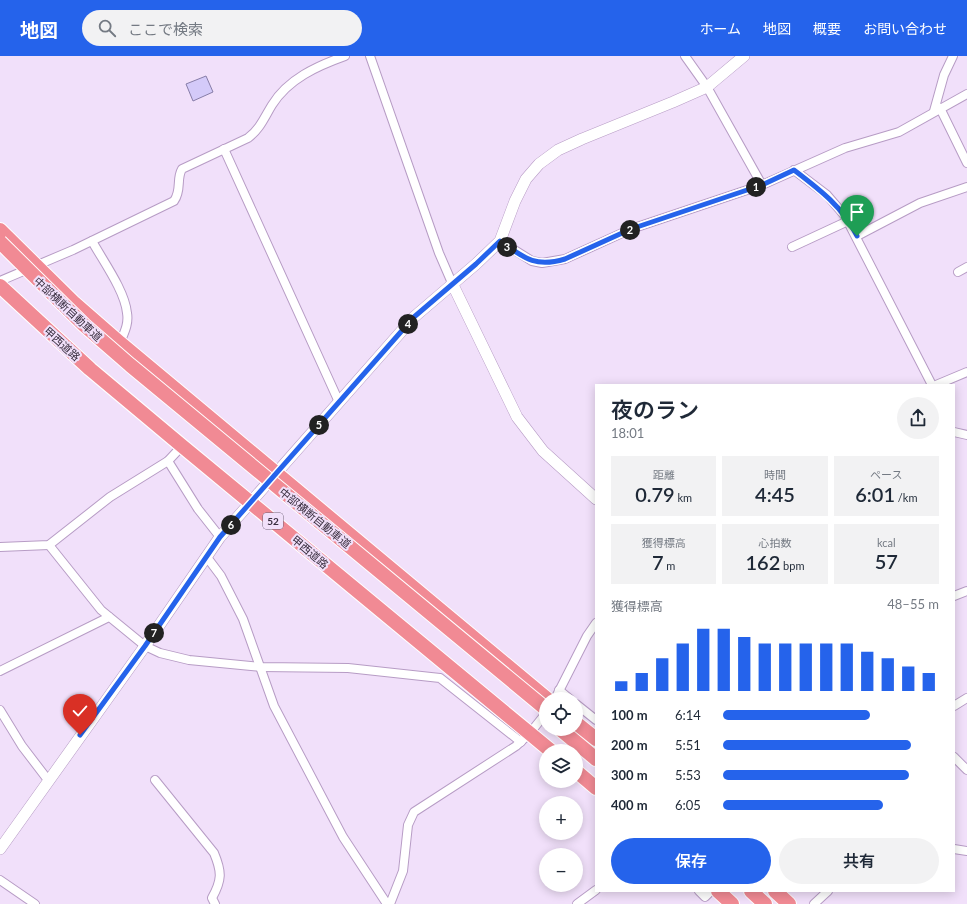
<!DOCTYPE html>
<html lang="ja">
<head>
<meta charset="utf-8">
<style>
  body { margin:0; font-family:Lato,"Noto Sans JP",sans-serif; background:#f2f2f3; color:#1f2937; height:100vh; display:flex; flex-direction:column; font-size:15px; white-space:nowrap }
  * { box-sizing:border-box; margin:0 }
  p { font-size:13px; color:#747a83 }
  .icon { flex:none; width:22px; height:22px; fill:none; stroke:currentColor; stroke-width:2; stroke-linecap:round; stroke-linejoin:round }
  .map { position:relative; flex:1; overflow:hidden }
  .sheet { position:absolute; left:595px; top:328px; width:360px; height:508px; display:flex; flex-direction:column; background:#fff; border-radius:0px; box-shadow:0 2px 10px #0003 }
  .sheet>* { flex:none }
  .controls { position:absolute; left:539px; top:636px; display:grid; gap:8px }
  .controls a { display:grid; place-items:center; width:44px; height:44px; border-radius:50%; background:#fff; box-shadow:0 2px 10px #0003; font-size:20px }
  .pin { position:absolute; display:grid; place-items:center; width:34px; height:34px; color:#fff; margin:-41px -17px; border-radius:50% 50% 50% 0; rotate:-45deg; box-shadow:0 0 4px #0007 }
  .pin .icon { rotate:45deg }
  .km { position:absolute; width:20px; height:20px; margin:-10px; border-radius:50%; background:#222; color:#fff; font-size:11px; line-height:20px; text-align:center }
  .round { display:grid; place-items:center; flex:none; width:42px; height:42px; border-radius:21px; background:#f2f2f3 }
  .headline { display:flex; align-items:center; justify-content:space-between; height:68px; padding:0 16px }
  h1 { font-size:22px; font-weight:600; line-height:30px }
  .metrics { display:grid; grid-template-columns:repeat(3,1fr); gap:6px; height:68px; padding:4px 16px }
  .metrics div { display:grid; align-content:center; border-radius:0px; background:#f2f2f3; text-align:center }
  .metrics b { font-size:20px; font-weight:600 }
  .metrics small { font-size:11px; font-weight:400 }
  .metrics p { font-size:11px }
  .chart { height:112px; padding:8px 16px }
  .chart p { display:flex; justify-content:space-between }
  .chart svg { width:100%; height:72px; margin-top:4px; stroke:#2563eb; stroke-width:6 }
  .action { display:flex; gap:8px; margin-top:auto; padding:8px 16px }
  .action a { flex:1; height:46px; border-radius:24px; background:#2563eb; color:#fff; font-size:16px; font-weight:600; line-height:46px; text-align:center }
  .action a+a { background:#f2f2f3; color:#1f2937 }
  ul { padding:0 16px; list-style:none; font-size:13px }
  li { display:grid; grid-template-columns:64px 48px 1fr; align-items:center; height:30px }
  li i { height:10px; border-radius:5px; background:#2563eb }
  header { display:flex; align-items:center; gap:24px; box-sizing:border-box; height:56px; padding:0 20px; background:#2563eb; color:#fff }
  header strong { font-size:19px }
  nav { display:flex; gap:22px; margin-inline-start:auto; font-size:14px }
  .search { width:280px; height:36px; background:#f2f2f3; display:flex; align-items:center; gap:10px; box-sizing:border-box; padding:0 14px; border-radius:22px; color:#747a83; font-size:15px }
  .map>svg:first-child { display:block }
</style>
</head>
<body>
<header>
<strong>地図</strong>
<div class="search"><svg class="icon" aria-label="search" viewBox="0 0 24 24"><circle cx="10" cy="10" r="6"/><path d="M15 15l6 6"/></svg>ここで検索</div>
<nav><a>ホーム</a><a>地図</a><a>概要</a><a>お問い合わせ</a></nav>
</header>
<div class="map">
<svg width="967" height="848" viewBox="0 0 967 848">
  <rect width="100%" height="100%" fill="#f1e0fa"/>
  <polygon fill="#d4caf9" stroke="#877da8" points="206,20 213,36 193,45 186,28"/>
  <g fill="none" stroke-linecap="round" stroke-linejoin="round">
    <defs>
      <g id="street">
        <polyline points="370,0 439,197 452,227"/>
        <polyline points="685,0 707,31 762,129"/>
        <polyline points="940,52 967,107"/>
        <polyline points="934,55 944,19 953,0"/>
        <polyline points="224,93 339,346"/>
        <polyline points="794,114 827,139 845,160 932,329"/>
        <polyline points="857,180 920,147 967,131"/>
        <path d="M92,185c11,20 33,50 35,72 2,11 -3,20 -7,30"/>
        <polyline points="500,185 532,205 542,207 565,203 631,173 762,129 845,92 899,76 967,38"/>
        <polyline points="792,191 848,165"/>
        <polyline points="958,216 967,211"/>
        <path d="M0,225l73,-31 101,-49c8,-11 2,-22 8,-32l66,-31c12,-9 16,-20 24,-33 16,-26 45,-39 73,-49"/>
        <polyline points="936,329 967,316"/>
        <polyline points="954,376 967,379"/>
        <polyline points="168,405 198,453 220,481"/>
        <polyline points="49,489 101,554 145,590 160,597 189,604 261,611 348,612 440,622 521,686"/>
        <polyline points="0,491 49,489 110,441 168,405 182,390"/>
        <polyline points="206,500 221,520 243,563 274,650 343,781 387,848"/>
        <polyline points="954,540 967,535"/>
        <polyline points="0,615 109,561"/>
        <polyline points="559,634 570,643"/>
        <polyline points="555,643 587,580 596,567"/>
        <polyline points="576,648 596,664"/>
        <polyline points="954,650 967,642"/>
        <polyline points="0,654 22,690 48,724"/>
        <polyline points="954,701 967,714"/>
        <path d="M155,724l59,73c8,19 8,27 -2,45l3,6"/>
        <polyline points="954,793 967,795"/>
        <polyline points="0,824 35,848"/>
        <polyline points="699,835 705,841 711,835"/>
        <polyline points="390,848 403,815 408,769 414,756 516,690 530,677 546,657"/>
        <polyline points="577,848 596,834"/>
        <polyline points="814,848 828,835"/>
      </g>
      <g id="secondary">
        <polyline points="452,227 517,361 543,395 596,443"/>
        <polyline points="0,793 145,590 220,481 414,261 476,208 500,185 515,145 526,123 539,108 558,94 582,83 673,46 707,31 744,0"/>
      </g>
      <g id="highway">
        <polyline points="0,174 73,246 120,287 547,643"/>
        <polyline points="0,230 90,313 182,390 551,695"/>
        <polyline points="576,667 596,683"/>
        <polyline points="560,673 596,703"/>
        <polyline points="576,715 596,732"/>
        <polyline points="718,835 732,848"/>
        <polyline points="751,835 765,848"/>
        <polyline points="775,835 789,848"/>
      </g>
    </defs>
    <use href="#street" stroke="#b79cc5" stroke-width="10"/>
    <use href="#secondary" stroke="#b79cc5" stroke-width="12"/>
    <use href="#highway" stroke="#fff" stroke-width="16"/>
    <use href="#street" stroke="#fff" stroke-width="8"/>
    <use href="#secondary" stroke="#fff" stroke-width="11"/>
    <use href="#highway" stroke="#f18a94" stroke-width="14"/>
    <defs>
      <polyline id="highway-bridge" points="0,186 84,269 130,309 546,653"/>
    </defs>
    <use href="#highway-bridge" stroke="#fff" stroke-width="16" stroke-linecap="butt"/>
    <use href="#highway-bridge" stroke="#f18a94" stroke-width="14"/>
  </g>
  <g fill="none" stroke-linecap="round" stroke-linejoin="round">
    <defs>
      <path id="route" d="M80,679l65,-89 75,-109 194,-220 62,-53 24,-23c24,17 35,27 65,18l66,-30 131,-44 32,-15c25,19 49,37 63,66"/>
    </defs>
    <use href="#route" stroke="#fff" stroke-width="8"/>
    <use href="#route" stroke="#2563eb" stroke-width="5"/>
  </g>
  <g text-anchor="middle" stroke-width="4" stroke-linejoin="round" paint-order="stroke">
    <rect fill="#f1e0fa" stroke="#706376" stroke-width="1" x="263" y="457" width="20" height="16" rx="3"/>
    <g font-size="10" font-weight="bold" fill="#382d3e">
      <text x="273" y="469">52</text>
    </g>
    <g font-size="11" fill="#382d3e" stroke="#f1e0fa">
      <text transform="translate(68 253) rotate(43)" y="4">中部横断自動車道</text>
      <text transform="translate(62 288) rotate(42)" y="4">甲西道路</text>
      <text transform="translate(315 462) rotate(39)" y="4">中部横断自動車道</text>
      <text transform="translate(310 496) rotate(40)" y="4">甲西道路</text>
    </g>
  </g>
</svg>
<div class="controls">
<a><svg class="icon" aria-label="locate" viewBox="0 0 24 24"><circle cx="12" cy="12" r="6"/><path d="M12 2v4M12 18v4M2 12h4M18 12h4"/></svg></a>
<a><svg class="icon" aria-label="layers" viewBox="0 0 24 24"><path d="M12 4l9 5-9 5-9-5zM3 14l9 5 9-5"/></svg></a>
<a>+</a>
<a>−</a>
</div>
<div class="pin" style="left:857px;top:180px;background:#1e9e55"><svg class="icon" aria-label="arrive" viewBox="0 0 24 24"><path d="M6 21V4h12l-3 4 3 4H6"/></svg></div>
<div class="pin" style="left:80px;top:679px;background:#d93025"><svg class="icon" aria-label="check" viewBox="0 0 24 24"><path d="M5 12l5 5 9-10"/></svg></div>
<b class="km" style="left:756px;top:131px">1</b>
<b class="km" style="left:630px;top:174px">2</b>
<b class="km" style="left:507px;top:191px">3</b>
<b class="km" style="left:408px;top:268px">4</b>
<b class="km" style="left:319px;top:369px">5</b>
<b class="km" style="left:231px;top:469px">6</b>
<b class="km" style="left:154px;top:577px">7</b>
<section class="sheet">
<div class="headline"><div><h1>夜のラン</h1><p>18:01</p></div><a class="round"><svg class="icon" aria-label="share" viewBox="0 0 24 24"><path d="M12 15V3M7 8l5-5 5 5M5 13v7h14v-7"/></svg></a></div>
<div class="metrics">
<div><p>距離</p><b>0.79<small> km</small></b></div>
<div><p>時間</p><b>4:45</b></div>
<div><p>ペース</p><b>6:01<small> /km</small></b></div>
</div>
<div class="metrics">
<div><p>獲得標高</p><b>7<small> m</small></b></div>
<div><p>心拍数</p><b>162<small> bpm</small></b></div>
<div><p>kcal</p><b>57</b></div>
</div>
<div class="chart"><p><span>獲得標高</span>48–55 m</p>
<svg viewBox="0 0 160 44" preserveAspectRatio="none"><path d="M5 44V38M15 44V33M25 44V24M35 44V15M45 44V6M55 44V6M65 44V11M75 44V15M85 44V15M95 44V15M105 44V15M115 44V15M125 44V20M135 44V24M145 44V29M155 44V33"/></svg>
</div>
<ul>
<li><b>100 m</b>6:14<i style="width:68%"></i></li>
<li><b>200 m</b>5:51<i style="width:87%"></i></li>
<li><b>300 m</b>5:53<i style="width:86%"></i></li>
<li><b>400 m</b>6:05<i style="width:74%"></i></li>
</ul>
<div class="action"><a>保存</a><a>共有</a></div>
</section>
</div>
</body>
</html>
